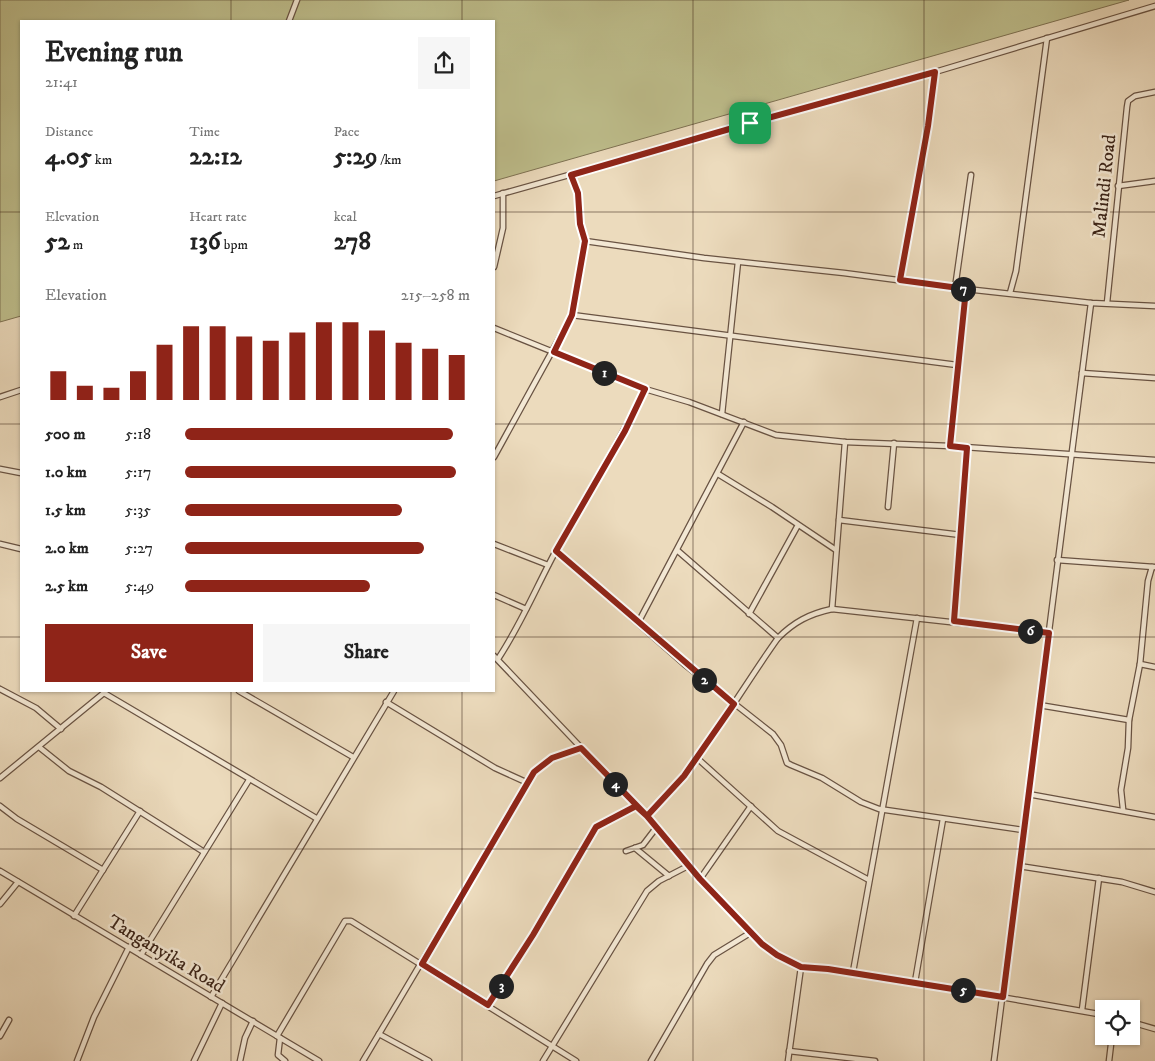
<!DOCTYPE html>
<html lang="en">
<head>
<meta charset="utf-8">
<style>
  body { margin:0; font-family:"IM FELL DW Pica",serif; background:#f6f6f6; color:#222; height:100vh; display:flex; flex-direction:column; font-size:19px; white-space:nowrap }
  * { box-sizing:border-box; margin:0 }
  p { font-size:16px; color:#767676 }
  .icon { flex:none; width:28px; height:28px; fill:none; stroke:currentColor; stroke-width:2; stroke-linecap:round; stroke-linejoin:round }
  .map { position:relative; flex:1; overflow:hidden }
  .sheet { position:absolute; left:20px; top:20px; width:475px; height:672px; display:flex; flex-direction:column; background:#fff; border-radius:0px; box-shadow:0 1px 4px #0004 }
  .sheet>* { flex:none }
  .fabs { position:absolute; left:1095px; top:1000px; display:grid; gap:10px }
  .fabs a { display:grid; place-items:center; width:45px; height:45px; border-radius:0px; background:#fff; box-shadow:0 1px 4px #0004; font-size:25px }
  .pin { position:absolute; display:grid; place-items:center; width:42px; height:42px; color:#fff; margin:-21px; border-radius:10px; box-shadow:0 2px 8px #0006 }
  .km { position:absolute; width:25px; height:25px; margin:-12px; border-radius:50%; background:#222; color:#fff; font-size:14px; line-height:25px; text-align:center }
  .round { display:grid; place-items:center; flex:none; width:52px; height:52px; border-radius:0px; background:#f6f6f6 }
  .head { display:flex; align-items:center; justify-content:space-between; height:85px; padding:0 25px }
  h1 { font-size:28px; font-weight:700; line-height:38px }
  .figures { display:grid; grid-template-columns:repeat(3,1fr); gap:8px; height:85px; padding:5px 25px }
  .figures div { display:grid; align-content:center }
  .figures b { font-size:25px; font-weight:700 }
  .figures small { font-size:14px; font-weight:400 }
  .figures p { font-size:14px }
  .chart { height:140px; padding:10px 25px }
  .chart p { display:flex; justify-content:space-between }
  .chart svg { width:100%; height:90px; margin-top:5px; stroke:#8f2418; stroke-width:6 }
  .primary-button { display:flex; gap:10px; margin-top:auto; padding:10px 25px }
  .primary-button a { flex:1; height:58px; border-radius:0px; background:#8f2418; color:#fff; font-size:20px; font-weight:700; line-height:58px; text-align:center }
  .primary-button a+a { background:#f6f6f6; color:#222 }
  ul { padding:0 25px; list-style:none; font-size:16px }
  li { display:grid; grid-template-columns:80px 60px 1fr; align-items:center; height:38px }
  li i { height:12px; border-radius:6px; background:#8f2418 }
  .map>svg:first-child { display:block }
</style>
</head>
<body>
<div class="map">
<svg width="1155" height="1061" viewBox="0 0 1155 1061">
  <rect width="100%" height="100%" fill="#ecdbbd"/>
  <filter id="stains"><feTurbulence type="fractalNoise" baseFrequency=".004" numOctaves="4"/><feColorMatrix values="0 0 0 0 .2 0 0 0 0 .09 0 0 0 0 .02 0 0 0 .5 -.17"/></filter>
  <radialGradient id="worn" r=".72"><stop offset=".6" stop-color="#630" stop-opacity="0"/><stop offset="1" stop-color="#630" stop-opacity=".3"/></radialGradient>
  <polygon fill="#bebe8c" stroke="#7e7253" points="0,0 1129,0 494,181 494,21 21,21 21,316 0,322"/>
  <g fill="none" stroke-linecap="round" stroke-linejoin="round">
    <defs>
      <g id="minor">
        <polyline points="289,21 297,0"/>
        <polyline points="1118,186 1155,181"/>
        <polyline points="494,196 935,72 1155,6"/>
        <polyline points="585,241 704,258 844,273 966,289 1091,303 1155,306"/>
        <polyline points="494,267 503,228 503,193"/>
        <polyline points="900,280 928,126 935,72"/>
        <polyline points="955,288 971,175"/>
        <polyline points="1010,293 1016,271 1047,38"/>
        <polyline points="1107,303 1127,107 1128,101 1135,96 1155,92"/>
        <polyline points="572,315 957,365"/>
        <polyline points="494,328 645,389 689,402 776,435 845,442 950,446 1155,460"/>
        <polyline points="1082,373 1155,378"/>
        <polyline points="0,397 21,390"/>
        <polyline points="722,414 738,262"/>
        <polyline points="950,446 966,289"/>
        <polyline points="494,457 572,315 585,241 580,224 579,193 571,175"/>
        <polyline points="0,469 21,473"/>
        <polyline points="718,474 772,507 836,550"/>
        <polyline points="888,507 894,443"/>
        <polyline points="839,520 961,535"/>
        <polyline points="0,544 21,549"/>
        <polyline points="494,544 548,565"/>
        <polyline points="556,551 684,664 773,734 781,745 787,763 791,765 822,778 861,802 879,809 1023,830"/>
        <polyline points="678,551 778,638"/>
        <polyline points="1057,560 1154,567"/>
        <polyline points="494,595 526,609"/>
        <polyline points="832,609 845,442"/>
        <polyline points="749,614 798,525"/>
        <polyline points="954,621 967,448"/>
        <polyline points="638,623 744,422"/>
        <polyline points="494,656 647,817 700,879 750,933 777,955 801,967 828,969 915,982 1104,1015"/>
        <path d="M498,659c24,-36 40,-76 61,-114 28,-52 60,-102 86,-156"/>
        <polyline points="1140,664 1155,667"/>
        <polyline points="0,689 36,708 61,729"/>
        <polyline points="239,691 353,757"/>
        <polyline points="104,693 316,818"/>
        <polyline points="386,702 495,768 528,783"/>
        <polyline points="1039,705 1129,720"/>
        <polyline points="39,747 69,771 101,787 204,852"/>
        <polyline points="697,758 778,831 869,880"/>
        <polyline points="0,778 105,692"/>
        <polyline points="1028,794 1155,817"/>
        <polyline points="0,806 17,819 103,870"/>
        <polyline points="1123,809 1121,790 1128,748 1129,720 1140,664 1148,581 1152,567"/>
        <path d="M647,817c53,-53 88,-119 131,-179 16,-16 31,-24 54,-29l217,24"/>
        <polyline points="635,848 669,876"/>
        <polyline points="626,851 643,845 656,828"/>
        <polyline points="1019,866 1122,882 1155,892"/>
        <polyline points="0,871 319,1061"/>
        <polyline points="700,879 751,806"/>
        <polyline points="0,904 18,882"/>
        <polyline points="74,916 140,811"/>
        <polyline points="141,955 249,780"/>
        <polyline points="853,972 917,618"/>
        <polyline points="915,982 943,819"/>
        <polyline points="211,997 394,691"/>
        <polyline points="488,1005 533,935 596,827 636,806"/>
        <polyline points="1082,1010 1099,878"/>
        <polyline points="1131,1022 1155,1029"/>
        <polyline points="379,1034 429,1061"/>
        <polyline points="0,1036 9,1020"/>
        <polyline points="277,1036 345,921 351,921 576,1061"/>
        <polyline points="280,1038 278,1055 285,1061"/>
        <polyline points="789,1051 875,1061"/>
        <polyline points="77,1061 94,1017 129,947"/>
        <polyline points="194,1061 222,1003"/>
        <polyline points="240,1061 245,1038 253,1021"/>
        <polyline points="363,1061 534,772 551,758 581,748"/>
        <polyline points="543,1061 647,891 659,881 688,866"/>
        <polyline points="651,1061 707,964 714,955 750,933"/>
        <polyline points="788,1061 801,967"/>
        <polyline points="994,1061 1091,303"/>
        <polyline points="1109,1061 1112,1036"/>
      </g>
    </defs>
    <use href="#minor" stroke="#695343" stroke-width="7"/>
    <use href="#minor" stroke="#f3e8d4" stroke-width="4.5"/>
  </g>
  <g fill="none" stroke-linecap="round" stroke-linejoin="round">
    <defs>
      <polyline id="route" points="750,123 571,175 578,193 580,224 585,241 572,315 554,352 645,389 625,431 556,551 734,704 684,776 647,816 636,806 596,827 533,935 488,1005 422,964 534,772 552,758 581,748 647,816 700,879 762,944 777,955 801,967 828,969 1003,997 1049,633 954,621 967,448 950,446 966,289 900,280 928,126 935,72 750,123"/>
    </defs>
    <use href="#route" stroke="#fff" stroke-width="10"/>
    <use href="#route" stroke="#8f2418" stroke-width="6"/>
  </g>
  <path fill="none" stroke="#3d261a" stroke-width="1" stroke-opacity="0.55" d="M231,0v21M462,0v21M693,0v1061M924,0v1061M0,212h21M494,212h661M0,424h21M494,424h661M0,637h21M494,637h661M231,691v370M462,691v370M0,849h1155"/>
  <g text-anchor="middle" stroke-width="5" stroke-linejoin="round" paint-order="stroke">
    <g font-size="19" fill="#3d261a" stroke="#f3e8d4">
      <text transform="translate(1103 186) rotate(-84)" y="7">Malindi Road</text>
      <text transform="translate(167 953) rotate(31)" y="7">Tanganyika Road</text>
    </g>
  </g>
  <rect width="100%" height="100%" filter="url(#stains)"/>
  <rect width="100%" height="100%" fill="url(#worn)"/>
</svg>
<div class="fabs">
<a><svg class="icon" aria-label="locate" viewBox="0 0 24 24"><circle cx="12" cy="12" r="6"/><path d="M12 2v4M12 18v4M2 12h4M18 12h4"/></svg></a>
</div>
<div class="pin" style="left:750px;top:123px;background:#1e9e55"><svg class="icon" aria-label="arrive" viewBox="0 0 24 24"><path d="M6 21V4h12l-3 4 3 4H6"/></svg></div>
<b class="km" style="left:604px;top:373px">1</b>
<b class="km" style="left:704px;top:680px">2</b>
<b class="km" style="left:501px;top:986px">3</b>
<b class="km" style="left:615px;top:784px">4</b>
<b class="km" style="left:963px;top:990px">5</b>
<b class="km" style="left:1030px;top:631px">6</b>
<b class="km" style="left:963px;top:289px">7</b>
<section class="sheet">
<div class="head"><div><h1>Evening run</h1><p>21:41</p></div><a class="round"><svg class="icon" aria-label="share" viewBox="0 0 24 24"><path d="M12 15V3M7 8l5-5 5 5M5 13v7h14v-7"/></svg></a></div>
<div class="figures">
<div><p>Distance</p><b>4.05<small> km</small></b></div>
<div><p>Time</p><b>22:12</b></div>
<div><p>Pace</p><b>5:29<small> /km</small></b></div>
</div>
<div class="figures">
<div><p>Elevation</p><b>52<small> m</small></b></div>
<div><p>Heart rate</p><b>136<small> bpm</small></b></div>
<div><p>kcal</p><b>278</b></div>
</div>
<div class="chart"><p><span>Elevation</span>215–258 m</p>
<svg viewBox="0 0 160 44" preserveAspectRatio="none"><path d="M5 44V30M15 44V37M25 44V38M35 44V30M45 44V17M55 44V8M65 44V8M75 44V13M85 44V15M95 44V11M105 44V6M115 44V6M125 44V10M135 44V16M145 44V19M155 44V22"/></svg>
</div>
<ul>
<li><b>500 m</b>5:18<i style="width:94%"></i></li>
<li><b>1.0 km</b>5:17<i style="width:95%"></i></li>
<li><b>1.5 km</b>5:35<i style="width:76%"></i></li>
<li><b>2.0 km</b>5:27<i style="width:84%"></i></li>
<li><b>2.5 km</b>5:49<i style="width:65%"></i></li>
</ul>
<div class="primary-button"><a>Save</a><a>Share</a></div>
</section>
</div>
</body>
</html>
